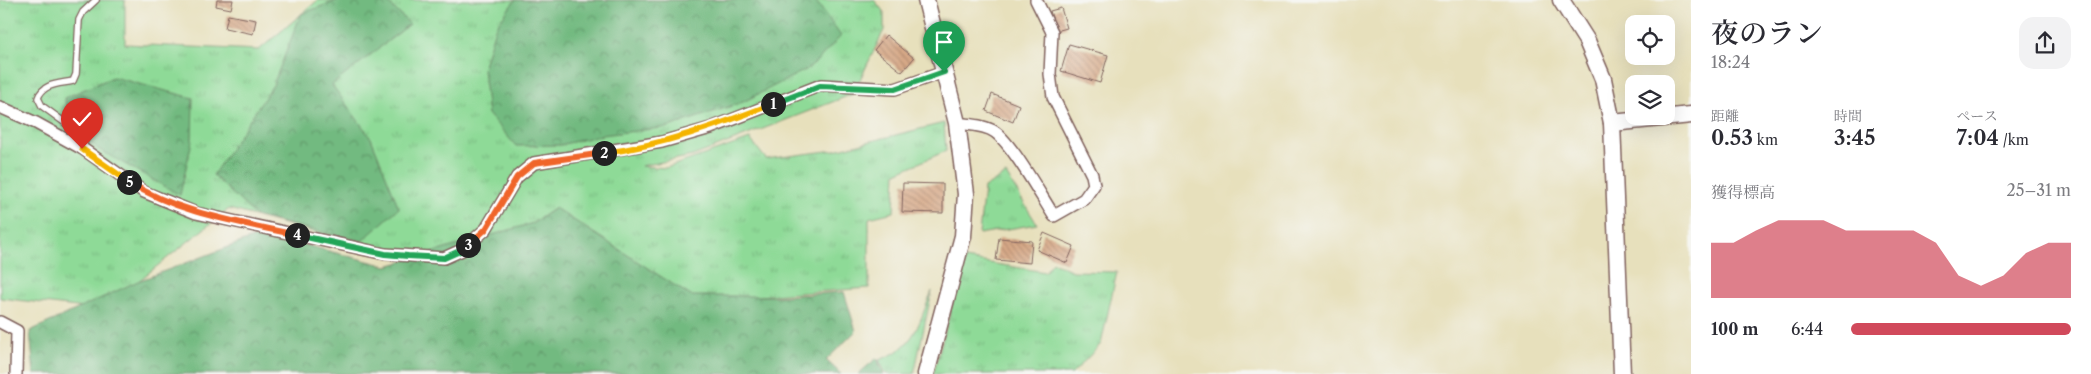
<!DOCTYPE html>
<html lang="ja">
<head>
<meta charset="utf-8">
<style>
  body { margin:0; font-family:"Libre Caslon Text","Noto Serif JP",serif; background:#f2f2f3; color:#2b2b33; height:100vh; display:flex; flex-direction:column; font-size:19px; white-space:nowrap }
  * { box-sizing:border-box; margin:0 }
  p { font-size:16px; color:#7c7c81 }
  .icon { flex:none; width:28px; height:28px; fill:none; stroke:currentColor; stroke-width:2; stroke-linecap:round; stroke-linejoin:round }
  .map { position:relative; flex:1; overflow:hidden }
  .side { display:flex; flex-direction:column; background:#fff; width:400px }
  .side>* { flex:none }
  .controls { position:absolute; left:1625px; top:15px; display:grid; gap:10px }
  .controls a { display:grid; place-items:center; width:50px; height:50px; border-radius:10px; background:#fff; box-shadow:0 5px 20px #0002; font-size:25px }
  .pin { position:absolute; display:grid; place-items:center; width:42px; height:42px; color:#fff; margin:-51px -21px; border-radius:50% 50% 50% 0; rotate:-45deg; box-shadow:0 0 5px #0007 }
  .pin .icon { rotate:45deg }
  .km { position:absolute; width:25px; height:25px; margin:-12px; border-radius:50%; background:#222; color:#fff; font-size:14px; line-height:25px; text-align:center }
  .round { display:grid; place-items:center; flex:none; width:52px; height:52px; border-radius:15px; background:#f2f2f3 }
  .summary { display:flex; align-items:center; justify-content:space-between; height:85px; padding:0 20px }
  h1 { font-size:28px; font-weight:600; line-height:38px }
  .figures { display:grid; grid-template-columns:repeat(3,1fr); gap:8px; height:85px; padding:5px 20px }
  .figures div { display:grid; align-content:center }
  .figures b { font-size:21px; font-weight:600 }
  .figures small { font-size:14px; font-weight:400 }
  .figures p { font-size:14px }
  .chart { height:140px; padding:10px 20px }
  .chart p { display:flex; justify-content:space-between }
  .chart svg { width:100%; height:90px; margin-top:5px; fill:#d1495b; opacity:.7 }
  ul { padding:0 20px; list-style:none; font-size:16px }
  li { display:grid; grid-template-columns:80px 60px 1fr; align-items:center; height:38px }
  li i { height:12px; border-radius:6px; background:#d1495b }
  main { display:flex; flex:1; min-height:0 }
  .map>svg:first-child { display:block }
</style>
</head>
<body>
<main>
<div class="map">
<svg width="1691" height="374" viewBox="0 0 1691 374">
  <defs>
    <pattern id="grass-tufts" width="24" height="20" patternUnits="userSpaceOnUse" patternTransform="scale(1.25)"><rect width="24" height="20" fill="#8eda97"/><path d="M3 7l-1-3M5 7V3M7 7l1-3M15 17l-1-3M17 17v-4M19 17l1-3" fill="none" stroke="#7cbb82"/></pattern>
    <pattern id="forest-crowns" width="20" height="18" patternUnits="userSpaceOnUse" patternTransform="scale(1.25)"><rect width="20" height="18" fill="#72ba80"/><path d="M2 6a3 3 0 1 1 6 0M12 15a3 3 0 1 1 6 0" fill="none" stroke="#609769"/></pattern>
    <pattern id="building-back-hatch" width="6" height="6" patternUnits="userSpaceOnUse" patternTransform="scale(1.25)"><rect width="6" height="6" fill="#d7a987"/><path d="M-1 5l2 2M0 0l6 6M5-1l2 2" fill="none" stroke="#b0896f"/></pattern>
  </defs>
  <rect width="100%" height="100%" fill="#f6f6f2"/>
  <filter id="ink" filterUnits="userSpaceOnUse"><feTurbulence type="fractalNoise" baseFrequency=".02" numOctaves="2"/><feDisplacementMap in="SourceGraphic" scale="10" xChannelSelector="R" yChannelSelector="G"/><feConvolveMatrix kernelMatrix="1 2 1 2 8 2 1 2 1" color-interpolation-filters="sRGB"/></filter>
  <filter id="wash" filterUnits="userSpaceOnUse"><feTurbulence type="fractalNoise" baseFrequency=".0096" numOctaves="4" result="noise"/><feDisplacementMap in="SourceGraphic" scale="20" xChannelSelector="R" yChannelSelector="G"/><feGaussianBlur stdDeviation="1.12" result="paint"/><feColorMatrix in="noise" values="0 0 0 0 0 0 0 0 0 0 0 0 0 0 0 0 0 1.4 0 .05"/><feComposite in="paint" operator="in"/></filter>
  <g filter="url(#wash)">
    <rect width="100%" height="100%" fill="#e7e0bc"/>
    <g fill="url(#grass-tufts)" stroke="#6c7c61">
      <polygon points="0,0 125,0 125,44 259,50 318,0 874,0 884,12 884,30 853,94 693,156 641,166 666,168 750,139 766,159 835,150 944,123 946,151 896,173 894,212 869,218 869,288 689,301 555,208 533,223 438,266 229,209 102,310 0,298"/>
      <polygon points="1006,174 1037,224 979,234 984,188"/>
      <polygon points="965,259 1045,272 1053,262 1073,271 1117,272 1101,344 1072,374 933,374"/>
      <path d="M932,291l-18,83h-28l-7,-14c37,-13 39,-36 53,-69z"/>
    </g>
    <g fill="url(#forest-crowns)" stroke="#5e6c56">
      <polygon points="338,0 385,0 410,24 332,85 371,138 399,208 362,241 257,217 213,175 273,85 301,14"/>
      <polygon points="515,0 815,0 841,36 811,67 743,102 669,127 602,135 560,145 516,146 488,114 483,69 495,28"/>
      <polygon points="113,77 193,98 192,141 180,195 98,149 74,127 64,98"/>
      <polygon points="555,208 691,296 785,296 844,292 856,331 826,360 841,374 34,374 30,331 138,281 263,234 387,266 533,223"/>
      <polygon points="877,358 884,374 858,374"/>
    </g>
    <g id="blocks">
      <g fill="url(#building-back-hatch)">
        <polygon points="217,0 233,0 231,9 216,6"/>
        <polygon points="1061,8 1067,28 1056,31 1050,11"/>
        <polygon points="228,15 256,20 253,34 225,28"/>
        <polygon points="886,35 914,58 902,72 874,50"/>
        <polygon points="1069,44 1108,55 1100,83 1061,71"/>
        <polygon points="992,94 1019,105 1013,122 986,111"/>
        <polygon points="903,183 943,184 943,213 902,212"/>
        <polygon points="1044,233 1074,246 1067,263 1037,250"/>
        <polygon points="999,238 1032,241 1030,263 996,260"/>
      </g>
    </g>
  </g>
  <g filter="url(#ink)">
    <use href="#blocks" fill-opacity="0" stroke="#81635e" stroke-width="1"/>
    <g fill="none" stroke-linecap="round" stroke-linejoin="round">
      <defs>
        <path id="lane" d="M82,149l4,-11 -44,-32 -4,-8c5,-15 22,-14 35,-17l3,-7 3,-54 4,-8 13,-12"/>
        <g id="street">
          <polyline points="0,107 36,123 83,149 144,192 196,213 385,254 444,258 462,250 486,229 517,177 534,163 662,142 711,128 821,85 895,89 944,72"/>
          <path d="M957,123c13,2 28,2 38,9 18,13 46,64 59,84l30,-17 10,-14 -2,-10 -39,-78 -3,-23 2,-42 -16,-32"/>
          <polyline points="0,322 17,331 16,374"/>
        </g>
        <g id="secondary">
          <polyline points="1561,0 1587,41 1603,79 1612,123 1622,374"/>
          <polyline points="1612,123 1691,115"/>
          <polyline points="926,374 963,236 966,194 957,123 926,0"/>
        </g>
      </defs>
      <use href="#lane" stroke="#81635e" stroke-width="8"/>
      <use href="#street" stroke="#81635e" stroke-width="14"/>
      <use href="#secondary" stroke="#81635e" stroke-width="19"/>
      <use href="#lane" stroke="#fff" stroke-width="5.5"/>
      <use href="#street" stroke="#fff" stroke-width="11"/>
      <use href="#secondary" stroke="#fff" stroke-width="16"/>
    </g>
  </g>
  <g fill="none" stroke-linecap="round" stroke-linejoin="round" filter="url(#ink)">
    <defs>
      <polyline id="split-1" points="773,104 820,86 895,89 944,72"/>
      <path id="split-2" d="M604,153c60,-8 114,-28 169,-49"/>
      <polyline id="split-3" points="468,245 486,229 517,177 534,163 604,153"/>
      <polyline id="split-4" points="297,235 385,254 408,256 444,258 462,250 468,245"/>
      <path id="split-5" d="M129,182c50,32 110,40 168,53"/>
      <polyline id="split-6" points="82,149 129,182"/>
    </defs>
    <use href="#split-1" stroke="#fff" stroke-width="10"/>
    <use href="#split-2" stroke="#fff" stroke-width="10"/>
    <use href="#split-3" stroke="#fff" stroke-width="10"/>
    <use href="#split-4" stroke="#fff" stroke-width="10"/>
    <use href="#split-5" stroke="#fff" stroke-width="10"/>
    <use href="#split-6" stroke="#fff" stroke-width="10"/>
    <use href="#split-1" stroke="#22a559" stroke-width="6"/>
    <use href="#split-2" stroke="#f5b400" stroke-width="6"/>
    <use href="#split-3" stroke="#f0652b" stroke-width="6"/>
    <use href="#split-4" stroke="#22a559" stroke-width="6"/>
    <use href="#split-5" stroke="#f0652b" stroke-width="6"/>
    <use href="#split-6" stroke="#f5b400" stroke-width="6"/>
  </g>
</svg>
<div class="controls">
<a><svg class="icon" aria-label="locate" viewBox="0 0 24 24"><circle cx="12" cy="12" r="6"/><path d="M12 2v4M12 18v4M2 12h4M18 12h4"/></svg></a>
<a><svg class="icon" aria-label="layers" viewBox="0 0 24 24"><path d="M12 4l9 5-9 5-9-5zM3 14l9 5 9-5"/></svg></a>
</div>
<div class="pin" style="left:944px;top:72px;background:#1e9e55"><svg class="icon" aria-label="arrive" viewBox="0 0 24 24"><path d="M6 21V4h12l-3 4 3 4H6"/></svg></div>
<div class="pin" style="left:82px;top:149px;background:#d93025"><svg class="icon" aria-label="check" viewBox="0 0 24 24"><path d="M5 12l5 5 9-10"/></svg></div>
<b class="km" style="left:773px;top:104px">1</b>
<b class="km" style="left:604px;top:153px">2</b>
<b class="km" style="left:468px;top:245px">3</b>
<b class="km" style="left:297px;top:235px">4</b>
<b class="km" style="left:129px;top:182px">5</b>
</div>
<section class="side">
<div class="summary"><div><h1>夜のラン</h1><p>18:24</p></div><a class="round"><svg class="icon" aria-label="share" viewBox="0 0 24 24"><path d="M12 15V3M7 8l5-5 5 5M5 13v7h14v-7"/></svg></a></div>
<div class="figures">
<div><p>距離</p><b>0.53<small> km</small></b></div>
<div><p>時間</p><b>3:45</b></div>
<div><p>ペース</p><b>7:04<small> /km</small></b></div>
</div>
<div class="chart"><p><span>獲得標高</span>25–31 m</p>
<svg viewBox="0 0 160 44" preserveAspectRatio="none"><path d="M0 44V17L10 17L20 11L30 6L40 6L50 6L60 11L70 11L80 11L90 11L100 17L110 33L120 38L130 33L140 22L150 17L160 17V44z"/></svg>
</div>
<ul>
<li><b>100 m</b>6:44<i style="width:100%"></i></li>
</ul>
</section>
</main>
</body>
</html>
